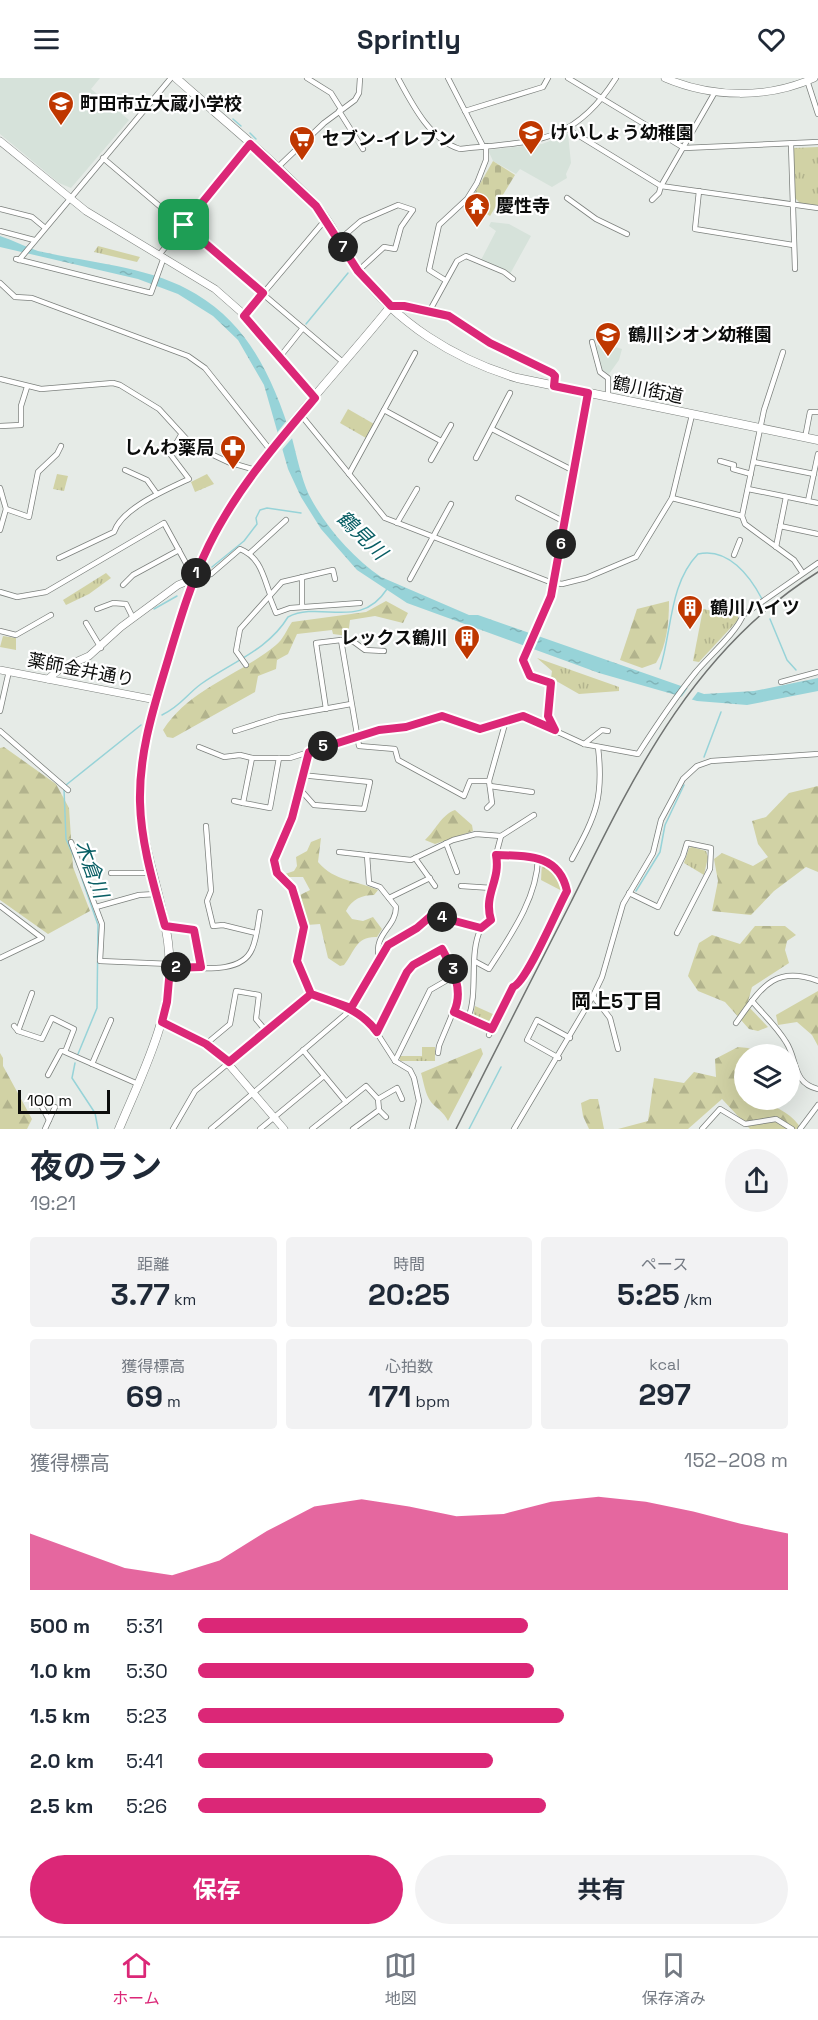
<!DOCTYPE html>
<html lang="ja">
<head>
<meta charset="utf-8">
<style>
  body { margin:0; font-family:"Space Grotesk","Noto Sans JP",sans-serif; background:#f2f2f3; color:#1f2937; height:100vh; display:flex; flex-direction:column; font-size:22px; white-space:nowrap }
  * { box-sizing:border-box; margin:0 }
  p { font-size:20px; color:#747a83 }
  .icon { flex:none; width:33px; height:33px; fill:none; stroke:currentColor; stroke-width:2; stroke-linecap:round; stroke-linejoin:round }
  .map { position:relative; height:1051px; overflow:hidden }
  .drawer { display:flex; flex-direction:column; background:#fff; flex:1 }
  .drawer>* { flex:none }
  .fabs { position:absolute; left:734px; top:966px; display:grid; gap:12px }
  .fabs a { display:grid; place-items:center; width:66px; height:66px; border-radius:50%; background:#fff; box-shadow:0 6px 24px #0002; font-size:30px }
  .scale { position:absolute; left:18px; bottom:15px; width:92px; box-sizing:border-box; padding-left:6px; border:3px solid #0c0d0c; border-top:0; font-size:16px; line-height:21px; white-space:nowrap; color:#0c0d0c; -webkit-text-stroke:4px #fff; paint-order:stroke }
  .pin { position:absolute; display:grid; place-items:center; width:51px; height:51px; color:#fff; margin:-26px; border-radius:12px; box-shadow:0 3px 9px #0006 }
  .km { position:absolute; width:30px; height:30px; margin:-15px; border-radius:50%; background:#222; color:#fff; font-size:16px; line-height:30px; text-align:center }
  .round { display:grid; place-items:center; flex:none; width:63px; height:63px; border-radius:32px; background:#f2f2f3 }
  .overview { display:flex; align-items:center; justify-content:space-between; height:102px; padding:0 30px }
  h1 { font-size:33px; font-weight:700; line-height:45px }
  .stats { display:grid; grid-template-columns:repeat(3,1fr); gap:9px; height:102px; padding:6px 30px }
  .stats div { display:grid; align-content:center; border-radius:6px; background:#f2f2f3; text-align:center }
  .stats b { font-size:30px; font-weight:700 }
  .stats small { font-size:16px; font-weight:400 }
  .stats p { font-size:16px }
  .chart { height:168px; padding:12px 30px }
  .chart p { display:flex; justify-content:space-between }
  .chart svg { width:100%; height:108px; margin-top:6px; fill:#db2777; opacity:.7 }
  .action { display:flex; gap:12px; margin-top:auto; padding:12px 30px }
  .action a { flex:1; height:69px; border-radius:36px; background:#db2777; color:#fff; font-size:24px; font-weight:700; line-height:69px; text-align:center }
  .action a+a { background:#f2f2f3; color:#1f2937 }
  ul { padding:0 30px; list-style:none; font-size:20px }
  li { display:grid; grid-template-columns:96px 72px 1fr; align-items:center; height:45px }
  li i { height:15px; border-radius:8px; background:#db2777 }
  header { display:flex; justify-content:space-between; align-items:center; height:78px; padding:0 30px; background:#fff; font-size:27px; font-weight:700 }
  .tabs { display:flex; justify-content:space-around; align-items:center; height:84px; border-top:2px solid #e0e1e3; background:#fff; font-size:16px; color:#747a83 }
  .tabs a { display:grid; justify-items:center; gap:3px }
  .tabs .active { color:#db2777 }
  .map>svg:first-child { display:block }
</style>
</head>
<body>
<header><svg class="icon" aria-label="menu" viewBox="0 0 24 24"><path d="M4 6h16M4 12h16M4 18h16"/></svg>Sprintly<svg class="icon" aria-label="heart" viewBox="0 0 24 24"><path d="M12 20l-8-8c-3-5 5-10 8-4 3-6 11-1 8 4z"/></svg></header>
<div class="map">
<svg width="818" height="1051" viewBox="0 0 818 1051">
  <defs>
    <pattern id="grass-tufts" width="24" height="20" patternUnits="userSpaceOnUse" patternTransform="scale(1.5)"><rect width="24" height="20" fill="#d1d2a5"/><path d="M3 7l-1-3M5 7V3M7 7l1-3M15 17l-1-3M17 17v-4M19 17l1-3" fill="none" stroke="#b2b38d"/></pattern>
    <pattern id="forest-firs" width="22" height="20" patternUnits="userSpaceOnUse" patternTransform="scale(1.5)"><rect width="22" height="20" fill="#d1d2a5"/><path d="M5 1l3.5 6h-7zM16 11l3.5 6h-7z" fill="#b2b38d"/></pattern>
    <pattern id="cemetery-stones" width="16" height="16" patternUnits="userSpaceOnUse" patternTransform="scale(1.5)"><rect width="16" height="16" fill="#d1d2a5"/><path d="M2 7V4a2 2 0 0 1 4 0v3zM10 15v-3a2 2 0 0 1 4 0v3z" fill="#b2b38d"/></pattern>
    <pattern id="water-ripples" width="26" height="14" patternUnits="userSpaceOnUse" patternTransform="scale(1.5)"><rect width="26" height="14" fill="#97d3d8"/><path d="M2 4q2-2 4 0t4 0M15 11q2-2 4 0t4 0" fill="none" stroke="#81b4b8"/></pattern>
  </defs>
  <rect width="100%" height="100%" fill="#e6ebe7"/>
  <g fill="#d6e2da">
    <polygon points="0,0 100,0 91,11 129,42 71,110 59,105 0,56"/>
    <polygon points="568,56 571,85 566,96 567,100 552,109 520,91 516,96 493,83 488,72 542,66"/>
    <polygon points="491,144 509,146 531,158 510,196 481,182 496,153 489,148"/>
    <polygon points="603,265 622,271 619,282 609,296 602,292 596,278 596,268"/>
  </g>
  <g fill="url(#grass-tufts)">
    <polygon points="818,69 818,128 801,126 794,119 794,70"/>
    <polygon points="98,168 140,179 137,184 94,174"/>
    <polygon points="348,331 374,346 366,360 340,345"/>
    <polygon points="57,396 68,398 64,413 53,411"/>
    <polygon points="207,396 214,406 195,414 191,404"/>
    <polygon points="106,495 111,500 89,516 66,527 63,522"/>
    <polygon points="703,531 738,538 738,542 699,584 693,583"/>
    <polygon points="3,558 16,560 16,572 0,569"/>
    <polygon points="537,580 619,609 619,613 579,616 551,600 552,593"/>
    <polygon points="692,769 706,773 708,779 704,797 684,785 689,770"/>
    <polygon points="542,784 561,799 564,814 541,802"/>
    <polygon points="475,928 495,937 492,943 487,945 473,939"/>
    <polygon points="422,969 435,969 435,983 400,983 400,978 422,978"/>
  </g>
  <g fill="url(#forest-firs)">
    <path d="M386,523l22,12 -5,10 -28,-7 -25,4 -2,16 -15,-2 -1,-4 -35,4 -9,20 -11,6 -1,9 -18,7 -3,16 -82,46 -6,-1 -4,-7c27,-42 77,-55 113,-85 7,-5 11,-16 16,-23l74,-10z"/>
    <path d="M669,523c0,21 -2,44 -13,62l-14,5 -22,-8 17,-51z"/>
    <polygon points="4,669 56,706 69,730 73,789 90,833 48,856 0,822 0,670"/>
    <polygon points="818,708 818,794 806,789 774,813 751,837 712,833 718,803 714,781 722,775 753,788 768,779 758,766 752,743 766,739 789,715"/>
    <path d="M455,732l17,15 1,6 -38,13 -10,-4c11,-10 16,-25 30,-30z"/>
    <path d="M321,760l-3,24c17,20 38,18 60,28l-4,5c-12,0 -22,4 -28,16l6,8 11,2 10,-4 9,12 -5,8c-21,-1 -22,14 -33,28l-4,1 -12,-8 -8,-34 -13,1 -9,-29 12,-6 -7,-13h-18v-3l9,-3 3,-5 -1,-9 11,-6 4,-9z"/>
    <polygon points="755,848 785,848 796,857 787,863 785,872 789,885 752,909 747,927 768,949 758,953 749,951 725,924 698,913 688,898 699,865 712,857 740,866"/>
    <polygon points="818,913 818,968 812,957 797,944 778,947 776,937"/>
    <path d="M738,969l10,1 13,6h-17v46c19,0 48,11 57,29h-51l-28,-30 -34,30h-70l30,-8 6,-43 30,5 10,-11 22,5 -1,-18z"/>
    <path d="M481,970l2,6 -35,67c-4,-9 -11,-12 -17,-19 -6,-8 -7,-19 -10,-29z"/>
    <polygon points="0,975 3,980 3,988 32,1041 27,1051 0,1051"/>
    <polygon points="590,1021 598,1021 604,1051 589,1051 583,1038 581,1025"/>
  </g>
  <polygon fill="url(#cemetery-stones)" points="493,83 515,97 490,138 469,125"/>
  <path fill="url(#water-ripples)" d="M0,158c13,4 25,11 38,15 51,12 112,15 158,43 55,33 77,86 96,144 5,19 9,39 17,57 16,31 43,62 72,82l88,38h9l226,79 50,-3 64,-13v13l-71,14 -50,-4 -98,-28 -192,-70 -50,-33 -36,-41 -20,-32 -13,-28 -24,-84 -26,-45 -25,-24 -35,-22 -40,-15 -138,-32z"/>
  <g fill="#e6ebe7">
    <polygon points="288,341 294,358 280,374 276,356"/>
    <polygon points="690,607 700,611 690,624 680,621"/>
  </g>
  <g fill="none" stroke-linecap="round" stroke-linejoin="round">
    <g stroke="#97d3d8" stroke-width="1.5">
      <polyline points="233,41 241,48"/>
      <polyline points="250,55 256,61"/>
      <polyline points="306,246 348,195"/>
      <polyline points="212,489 244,463 257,446 256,440 260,432 267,430 301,435"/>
      <polyline points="154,531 177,518"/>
      <polyline points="770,541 787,582 796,592"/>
      <path d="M660,591c12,-38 9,-85 38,-115 30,-7 52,22 64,45"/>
      <path d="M162,637c19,-9 24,-20 39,-31 31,-22 67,-34 87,-67 33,-17 72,14 99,-28"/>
      <polyline points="704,679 721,634"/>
      <polyline points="66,707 141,647"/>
      <polyline points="64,711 66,761 80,793"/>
      <polyline points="636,813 660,774 665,747 684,707"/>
      <polyline points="78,976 97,930 98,847 81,798"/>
      <polyline points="75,985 72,1000 95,1035 98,1051"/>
      <polyline points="469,1051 501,989"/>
    </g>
    <defs>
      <g id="street">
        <polyline points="307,0 331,15 341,31"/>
        <path d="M398,0c14,26 32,62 62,71 73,-8 113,-3 156,-71"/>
        <polyline points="448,0 483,68"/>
        <polyline points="568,0 684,70 818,64"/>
        <polyline points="807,2 818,36"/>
        <polyline points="339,33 363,71"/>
        <polyline points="465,33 543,9 548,0"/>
        <polyline points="568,51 661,108 818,130"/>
        <polyline points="791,66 795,191"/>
        <polyline points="103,80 344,285"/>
        <polyline points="277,90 324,45 355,22 359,15 360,0"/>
        <polyline points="699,113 695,151 793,167"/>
        <polyline points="567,120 596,141 627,156"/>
        <polyline points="652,122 659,115 661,108 715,14"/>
        <polyline points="0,131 32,139 44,149"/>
        <polyline points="0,153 34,162"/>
        <polyline points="339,162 361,143 398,127 413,132 401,149 395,171 384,169 358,193"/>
        <polyline points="159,177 250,66"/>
        <polyline points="16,181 151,215 164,179"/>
        <polyline points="19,182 171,0"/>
        <polyline points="445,202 429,192 439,147 467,121 477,105 486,82 486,68"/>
        <polyline points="0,205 15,219 32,220 188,278 205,290 271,373"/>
        <polyline points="391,228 404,228 449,238 490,265 552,295 555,298 554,308"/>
        <polyline points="429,234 457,183 466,178 504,194 513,201"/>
        <polyline points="244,238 326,141"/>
        <polyline points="592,264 600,294 608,300 608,319"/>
        <polyline points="783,274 764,332 742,438 745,446 794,482 802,494"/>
        <polyline points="279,280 303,250"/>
        <polyline points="0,301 41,311 113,305 120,307 159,331 192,367 228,384 256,392"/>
        <polyline points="384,332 441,363"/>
        <polyline points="301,337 385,440 550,504 562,506 586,500 636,479 672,420 692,337"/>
        <polyline points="0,348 21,347 21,328 27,309"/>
        <polyline points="492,351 574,393"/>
        <polyline points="805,360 810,334 818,334"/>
        <polyline points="476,380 510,315"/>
        <polyline points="431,382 451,347"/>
        <polyline points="720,383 734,387 733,391 751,396"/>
        <polyline points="754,384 814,396"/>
        <polyline points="125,392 147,402 157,416"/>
        <polyline points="349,396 415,275"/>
        <polyline points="0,410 6,431 0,452"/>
        <polyline points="748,411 818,425"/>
        <polyline points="518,420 565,444"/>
        <polyline points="672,420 742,438"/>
        <polyline points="808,423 818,376"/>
        <polyline points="6,431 29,439 38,394 57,376 61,368"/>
        <polyline points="397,445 417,411"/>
        <polyline points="780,448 818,456"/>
        <polyline points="776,469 786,419"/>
        <polyline points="250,475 286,442"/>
        <polyline points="734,477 740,462"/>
        <path d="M59,480l55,-26c8,-24 52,-42 75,-53l-19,-25 11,-19"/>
        <path d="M196,500l15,-4 29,-25c20,8 23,26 30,45"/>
        <polyline points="410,501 451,426"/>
        <polyline points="123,507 133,497 179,472"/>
        <polyline points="0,514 17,519 46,514 164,445 188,489 197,494"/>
        <polyline points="270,520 276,535 290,530 360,525"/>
        <polyline points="302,529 302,499"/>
        <polyline points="97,531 113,525 126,526 133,540"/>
        <polyline points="86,545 101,570"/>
        <polyline points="0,553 16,557 51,537"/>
        <polyline points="341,562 359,668 395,671 398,682 464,718 470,703 489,703"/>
        <polyline points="246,587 236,573 240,551 282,504 333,492 335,501"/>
        <polyline points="781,604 818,594"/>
        <polyline points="326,631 316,565 341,562 354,564 365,572 384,573"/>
        <polyline points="0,633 9,593"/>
        <polyline points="555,652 548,638 551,605 530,598 523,582 553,512 588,315"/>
        <polyline points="0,653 68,712"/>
        <polyline points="235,653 279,639 351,626"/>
        <polyline points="584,666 602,652 608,653"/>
        <path d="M199,669l25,10 16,-2 12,3h38l89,-28 27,-3 36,-11 38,13 43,-13 61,28 54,10c18,-28 36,-55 57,-81 12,-15 42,-41 48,-58l75,-52"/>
        <polyline points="309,674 292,739 274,782 277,795 292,810 304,849 297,883 311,916"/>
        <polyline points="252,680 243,725 270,730 279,680"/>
        <polyline points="490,708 532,714"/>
        <polyline points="298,709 314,727 364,731 370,704 301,697"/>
        <polyline points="234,723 243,725"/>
        <polyline points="487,730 492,725 489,703 505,646"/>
        <polyline points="206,748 211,813 207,823 213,848 223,847 256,855"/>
        <polyline points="71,764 102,846 100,883 170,886"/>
        <polyline points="446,765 457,794"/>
        <polyline points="339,774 411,782 453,762 476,756 501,758 534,737"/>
        <path d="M367,777l2,28 11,4 16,20c0,21 -23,26 -17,52"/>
        <polyline points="415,780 435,808"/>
        <path d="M572,781c24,-44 32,-61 26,-112"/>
        <polyline points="111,795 151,795"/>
        <polyline points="461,808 492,810"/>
        <polyline points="629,815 658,829 683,778 687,765 711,770 710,791 677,855"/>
        <polyline points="389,820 430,800"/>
        <polyline points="0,828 42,860 0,880"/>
        <polyline points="96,829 139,817 156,816"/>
        <polyline points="165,848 194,852 201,889"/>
        <path d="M476,884l13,7c21,-33 48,-70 49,-111"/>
        <path d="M170,889c24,0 71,9 82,-18 5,-11 6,-26 8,-37"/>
        <polyline points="593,918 610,940 618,971"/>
        <path d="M752,923c11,13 25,26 34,41 12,18 6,41 32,47"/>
        <polyline points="454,934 492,951"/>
        <path d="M468,941c11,-29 0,-64 13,-91"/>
        <path d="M736,945c24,-33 37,-59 82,-42"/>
        <polyline points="14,948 18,953 42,961 52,940 74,951 65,974 138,1006"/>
        <polyline points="18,953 32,915"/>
        <path d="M377,954l30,-60 6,-7 29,-16c26,44 14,54 -3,97l-1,7"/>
        <path d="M489,957l24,-48c14,-5 44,-78 54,-95 -8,-38 -39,-36 -71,-37"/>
        <polyline points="206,966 230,946 236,913 259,917 256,941 266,953"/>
        <polyline points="303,972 346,1024"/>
        <polyline points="559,980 527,962 537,942 570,960"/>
        <polyline points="395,983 430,912 456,897"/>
        <polyline points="92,986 111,942"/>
        <polyline points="48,997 61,973 65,973"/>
        <polyline points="41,1027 49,1042"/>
        <polyline points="379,1032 386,1039"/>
        <polyline points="45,1051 55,1029"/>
        <polyline points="173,1051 195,1013 311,916 351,930 368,941 395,983 410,992 414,1000 419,1023 412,1051"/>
        <polyline points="211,1051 347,935 388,867 417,850 432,837 481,850 491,842 486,828 498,790 496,777 501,758"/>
        <polyline points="260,1051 324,998"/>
        <polyline points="312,1051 366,1008 378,1021"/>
        <polyline points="353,1051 379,1032 378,1021 397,1010 402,1021"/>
        <polyline points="514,1051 593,918 602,899 623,826 653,775 661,742 683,701 697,688 711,683 818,676"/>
        <polyline points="702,1051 720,1031 745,1046 776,1041 792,1051"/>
        <polyline points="800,1051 818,1027"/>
      </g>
      <g id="secondary">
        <path d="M665,0c47,20 102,21 149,0"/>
        <polyline points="0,63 86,133 215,211 240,233 315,320"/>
        <polyline points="0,592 156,622"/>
        <polyline points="48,601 60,591 89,578 121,549 178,507 195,500"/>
        <polyline points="162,944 189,957 219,975 284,1051"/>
      </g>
      <g id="primary">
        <path d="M176,0c46,41 96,81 139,126 17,19 27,44 42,65 39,54 97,90 160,109l301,62"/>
        <path d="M119,1051c25,-60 58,-120 49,-187 -7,-52 -29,-99 -28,-152 0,-43 14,-84 27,-124 13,-45 26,-91 48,-133 45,-82 117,-154 176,-227"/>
      </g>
    </defs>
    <use href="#street" stroke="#7c807d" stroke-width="6"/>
    <use href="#secondary" stroke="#7c807d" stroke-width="8"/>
    <use href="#primary" stroke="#7c807d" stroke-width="9"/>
    <use href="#street" stroke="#fff" stroke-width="4.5"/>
    <use href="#secondary" stroke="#fff" stroke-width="7"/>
    <use href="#primary" stroke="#fff" stroke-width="8"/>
    <path stroke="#707371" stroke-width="1.5" d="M456,1051c38,-76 77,-152 115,-227 63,-127 122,-252 247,-330"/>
  </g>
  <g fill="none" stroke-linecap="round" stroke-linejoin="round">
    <defs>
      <path id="route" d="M184,147l79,68 -19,23 71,82c-39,46 -79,92 -106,147 -20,41 -32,85 -45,128 -13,43 -25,84 -24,129 1,42 14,84 25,124l29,4 7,37 -31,1 -3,34 -5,20 44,22 23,18 82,-68c26,9 49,15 66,38l30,-60 6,-7 29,-16c11,20 22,41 12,63l38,17 21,-42c14,-5 44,-78 54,-96 -8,-37 -39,-35 -71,-36 5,26 -13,39 -5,65l-10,8 -49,-13 -15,13 -29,17 -37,63 -40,-14 -14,-33 7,-34 -12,-39 -15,-15 -3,-13 18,-42 17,-66 70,-22 27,-3 36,-11 38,13 43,-13 32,14 -7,-14 3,-33 -21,-7 -7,-16 28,-64 37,-203 -34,-7 1,-10 -3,-3 -62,-30 -41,-27 -45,-10h-13l-33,-35 -42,-65 -66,-62 -66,81"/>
    </defs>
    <use href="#route" stroke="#fff" stroke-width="12"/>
    <use href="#route" stroke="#db2777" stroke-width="8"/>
  </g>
  <defs>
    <symbol id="school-pin" viewBox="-11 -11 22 30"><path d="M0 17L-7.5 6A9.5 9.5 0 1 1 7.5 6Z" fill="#bf3700" stroke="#fff"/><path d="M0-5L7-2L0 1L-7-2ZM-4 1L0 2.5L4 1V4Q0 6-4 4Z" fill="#fff"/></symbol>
    <symbol id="supermarket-pin" viewBox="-11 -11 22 30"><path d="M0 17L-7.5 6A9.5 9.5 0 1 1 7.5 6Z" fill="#bf3700" stroke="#fff"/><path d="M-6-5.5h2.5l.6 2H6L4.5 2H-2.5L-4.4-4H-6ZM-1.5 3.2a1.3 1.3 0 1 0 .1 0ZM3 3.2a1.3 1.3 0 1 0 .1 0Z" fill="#fff"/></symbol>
    <symbol id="temple-pin" viewBox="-11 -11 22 30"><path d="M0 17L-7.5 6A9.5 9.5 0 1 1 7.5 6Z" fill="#bf3700" stroke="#fff"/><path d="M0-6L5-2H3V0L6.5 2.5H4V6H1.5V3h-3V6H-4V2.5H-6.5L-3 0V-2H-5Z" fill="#fff"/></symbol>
    <symbol id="pharmacy-pin" viewBox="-11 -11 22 30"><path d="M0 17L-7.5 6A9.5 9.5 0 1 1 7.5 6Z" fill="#bf3700" stroke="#fff"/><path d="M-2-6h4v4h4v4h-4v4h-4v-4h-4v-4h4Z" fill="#fff"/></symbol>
    <symbol id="building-pin" viewBox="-11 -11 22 30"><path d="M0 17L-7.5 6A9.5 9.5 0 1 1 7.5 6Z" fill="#bf3700" stroke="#fff"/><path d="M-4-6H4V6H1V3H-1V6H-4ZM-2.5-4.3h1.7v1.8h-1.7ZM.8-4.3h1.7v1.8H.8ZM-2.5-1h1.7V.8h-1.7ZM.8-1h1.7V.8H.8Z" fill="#fff"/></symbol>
  </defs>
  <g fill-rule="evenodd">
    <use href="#school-pin" x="46" y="11" width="30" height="40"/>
    <use href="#school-pin" x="516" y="40" width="30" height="40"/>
    <use href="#supermarket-pin" x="287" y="46" width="30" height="40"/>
    <use href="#temple-pin" x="462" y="113" width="30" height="40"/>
    <use href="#school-pin" x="593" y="242" width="30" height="40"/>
    <use href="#pharmacy-pin" x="218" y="355" width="30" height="40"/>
    <use href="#building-pin" x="675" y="515" width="30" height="40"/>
    <use href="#building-pin" x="452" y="545" width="30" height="40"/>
  </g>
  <g text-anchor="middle" stroke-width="4.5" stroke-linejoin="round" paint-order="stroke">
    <g font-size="18" font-weight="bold" fill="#0c0d0c" stroke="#fff" text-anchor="start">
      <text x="80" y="32">町田市立大蔵小学校</text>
      <text x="550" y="61">けいしょう幼稚園</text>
      <text x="322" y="67">セブン-イレブン</text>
      <text x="496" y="134">慶性寺</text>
      <text x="628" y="263">鶴川シオン幼稚園</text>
      <text x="214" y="376" text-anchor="end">しんわ薬局</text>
      <text x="710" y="536">鶴川ハイツ</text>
      <text x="448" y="566" text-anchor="end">レックス鶴川</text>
    </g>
    <g font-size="18" fill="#0c0d0c" stroke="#fff">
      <text transform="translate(648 312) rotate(12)" y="6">鶴川街道</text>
      <text transform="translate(81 592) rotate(11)" y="6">薬師金井通り</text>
    </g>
    <g font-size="20" font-style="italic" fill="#085e64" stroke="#fff">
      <text transform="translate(362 457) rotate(44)" y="7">鶴見川</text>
      <text transform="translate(92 791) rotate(70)" y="7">木倉川</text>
    </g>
    <g font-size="20" font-weight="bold" fill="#0c0d0c" stroke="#fff">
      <text x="617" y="930">岡上5丁目</text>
    </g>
  </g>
</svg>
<div class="fabs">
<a><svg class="icon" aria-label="layers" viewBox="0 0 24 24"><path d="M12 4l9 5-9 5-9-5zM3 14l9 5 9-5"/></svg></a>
</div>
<div class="scale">100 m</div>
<div class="pin" style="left:184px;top:147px;background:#1e9e55"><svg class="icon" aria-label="arrive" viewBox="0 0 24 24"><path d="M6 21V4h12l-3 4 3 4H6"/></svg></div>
<b class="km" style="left:196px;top:495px">1</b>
<b class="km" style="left:176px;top:889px">2</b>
<b class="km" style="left:453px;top:891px">3</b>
<b class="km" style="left:442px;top:839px">4</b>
<b class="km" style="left:323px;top:668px">5</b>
<b class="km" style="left:561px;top:466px">6</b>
<b class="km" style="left:343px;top:169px">7</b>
</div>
<section class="drawer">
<div class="overview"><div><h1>夜のラン</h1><p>19:21</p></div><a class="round"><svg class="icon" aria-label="share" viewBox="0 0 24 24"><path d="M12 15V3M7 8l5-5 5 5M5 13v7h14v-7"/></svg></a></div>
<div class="stats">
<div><p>距離</p><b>3.77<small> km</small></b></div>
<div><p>時間</p><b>20:25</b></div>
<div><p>ペース</p><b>5:25<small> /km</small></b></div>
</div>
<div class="stats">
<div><p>獲得標高</p><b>69<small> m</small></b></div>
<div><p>心拍数</p><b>171<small> bpm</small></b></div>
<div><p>kcal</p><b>297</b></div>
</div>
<div class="chart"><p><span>獲得標高</span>152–208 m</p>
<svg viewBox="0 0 160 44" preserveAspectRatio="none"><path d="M0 44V21L10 28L20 35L30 38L40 32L50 20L60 10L70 7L80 10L90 14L100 13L110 8L120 6L130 8L140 12L150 17L160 21V44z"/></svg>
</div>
<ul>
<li><b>500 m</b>5:31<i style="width:56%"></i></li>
<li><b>1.0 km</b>5:30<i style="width:57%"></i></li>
<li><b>1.5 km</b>5:23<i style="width:62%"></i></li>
<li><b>2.0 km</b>5:41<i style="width:50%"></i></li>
<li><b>2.5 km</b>5:26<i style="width:59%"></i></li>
</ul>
<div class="action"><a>保存</a><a>共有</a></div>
</section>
<nav class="tabs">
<a class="active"><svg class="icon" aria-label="home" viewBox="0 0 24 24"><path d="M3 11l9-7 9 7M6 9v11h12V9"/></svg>ホーム</a>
<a><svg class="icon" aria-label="map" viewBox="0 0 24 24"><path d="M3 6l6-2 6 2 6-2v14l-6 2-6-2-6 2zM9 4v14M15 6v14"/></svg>地図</a>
<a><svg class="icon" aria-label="saved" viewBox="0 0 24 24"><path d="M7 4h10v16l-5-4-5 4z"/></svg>保存済み</a>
</nav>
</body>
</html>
